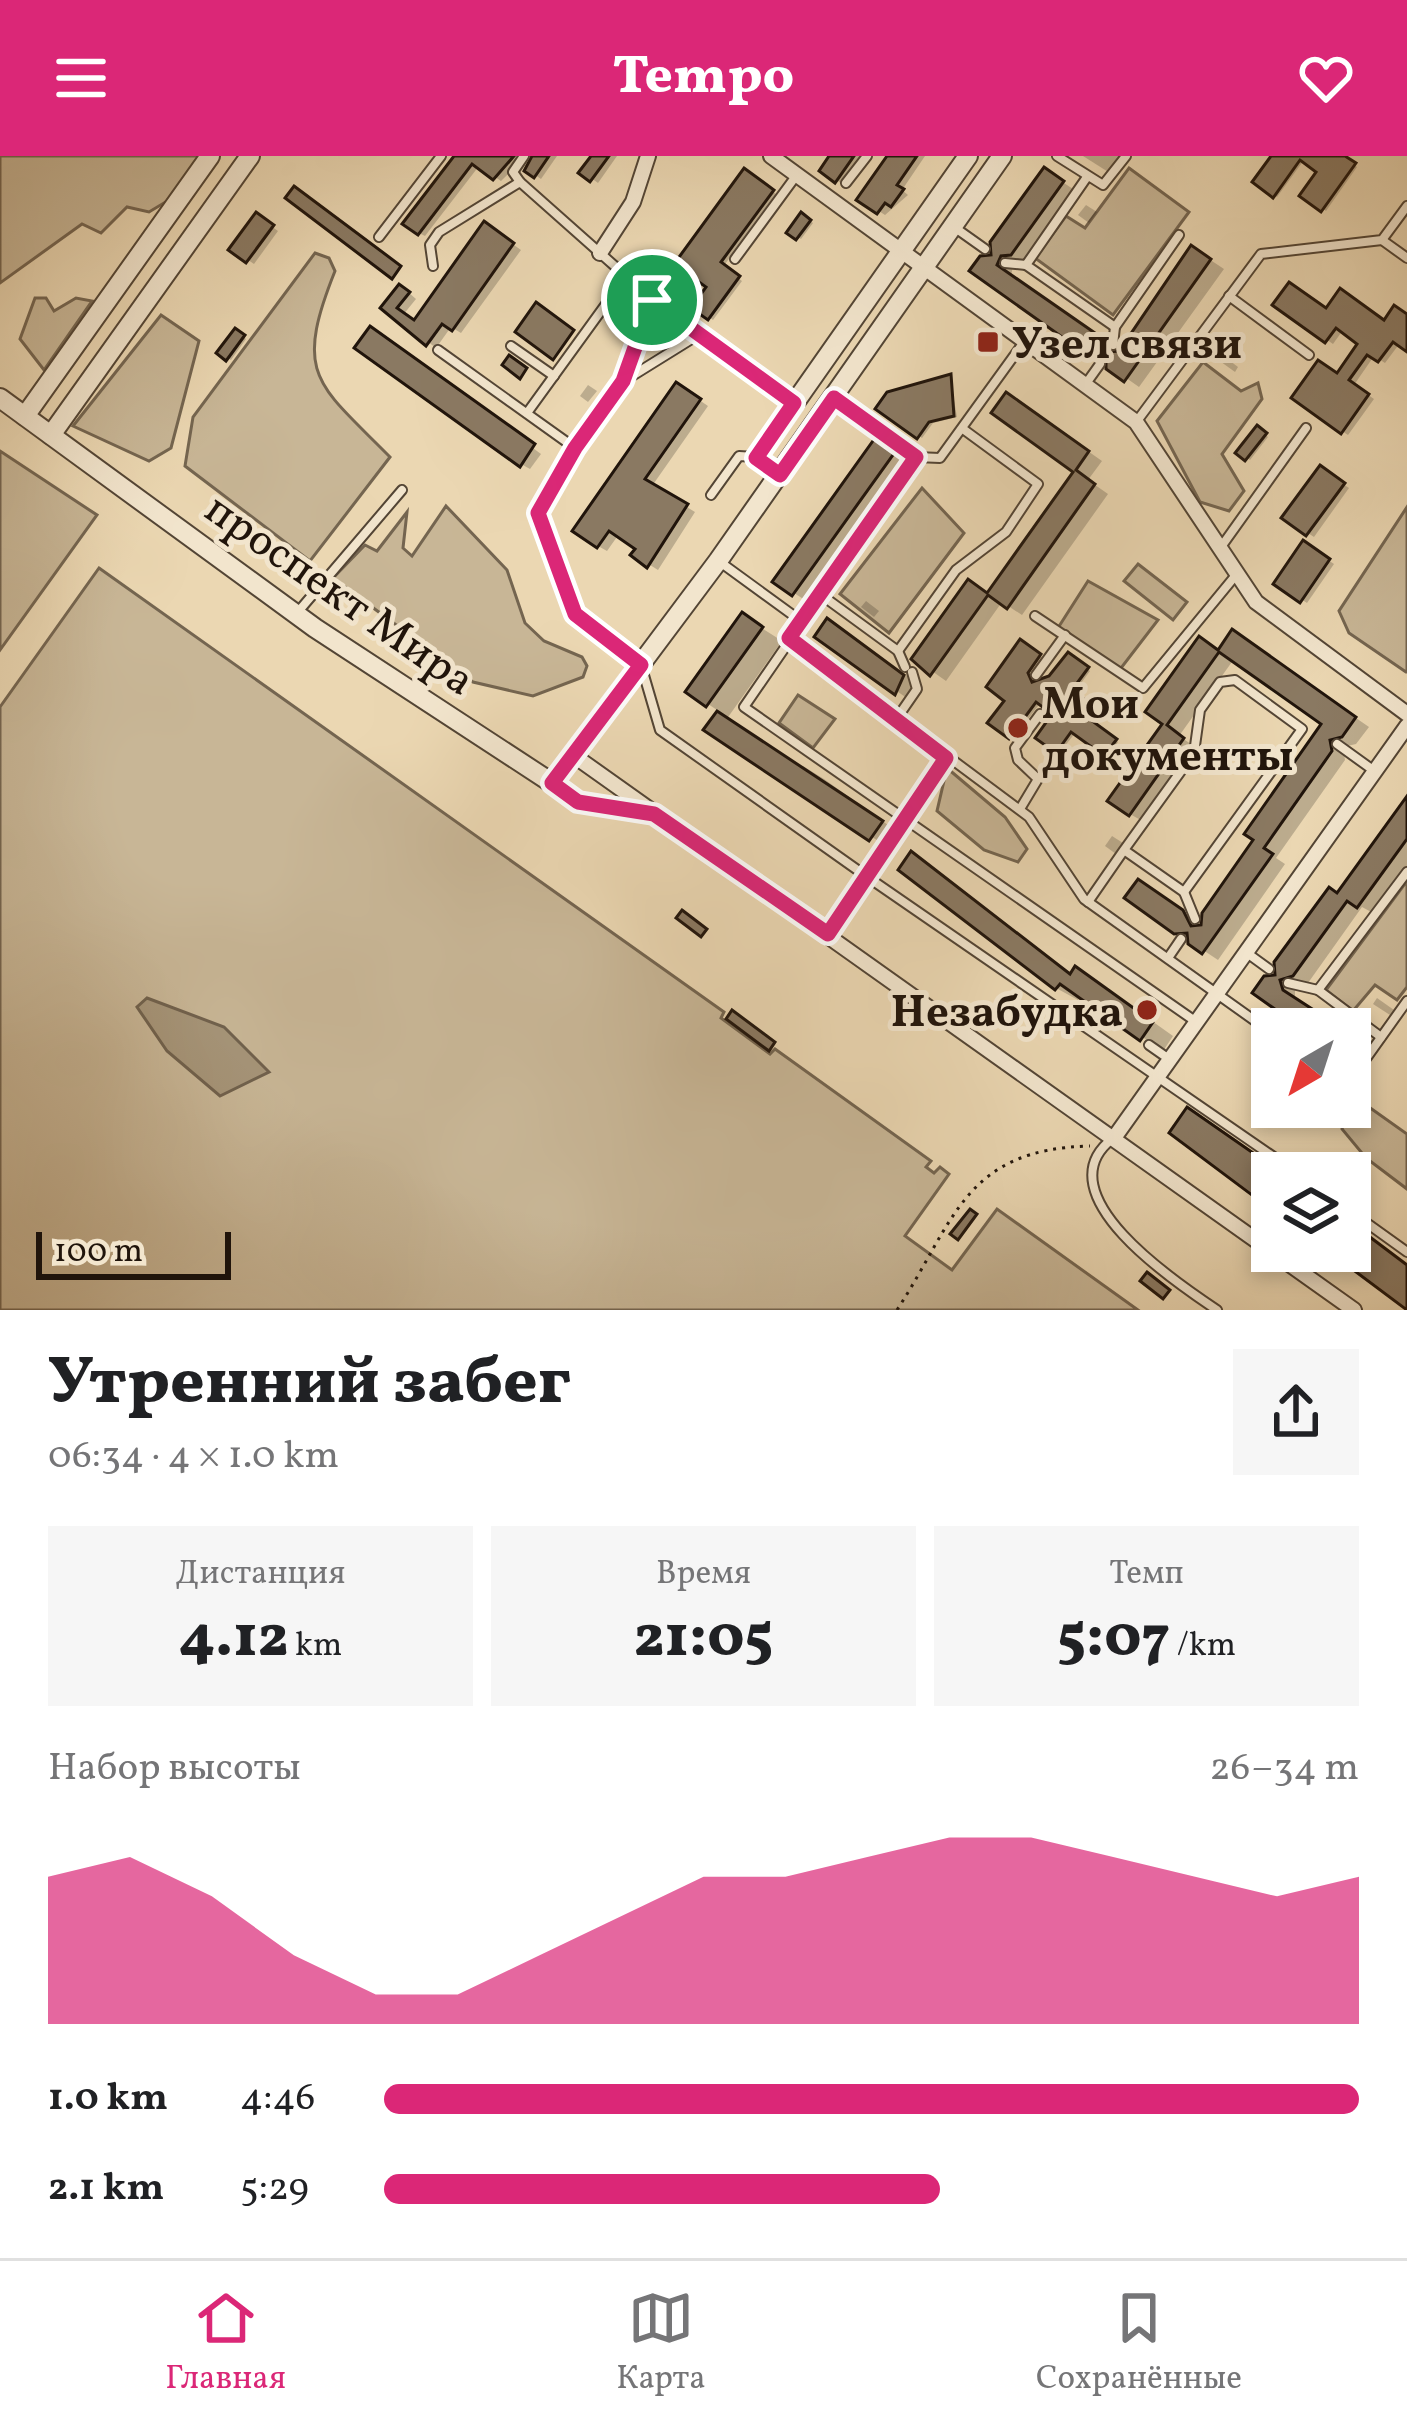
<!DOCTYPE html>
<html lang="ru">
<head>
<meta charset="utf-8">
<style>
  body { margin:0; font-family:Vollkorn,serif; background:#f6f6f6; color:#202124; height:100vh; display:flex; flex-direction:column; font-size:45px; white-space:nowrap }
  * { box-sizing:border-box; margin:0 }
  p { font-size:39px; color:#757577 }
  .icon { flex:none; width:66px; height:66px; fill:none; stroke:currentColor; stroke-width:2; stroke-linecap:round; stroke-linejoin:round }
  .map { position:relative; height:1154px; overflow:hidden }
  .sheet { display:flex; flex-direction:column; background:#fff; flex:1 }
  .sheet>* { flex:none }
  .needle { width:78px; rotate:219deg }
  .tools { position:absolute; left:1251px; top:852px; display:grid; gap:24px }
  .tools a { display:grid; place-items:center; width:120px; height:120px; border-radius:0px; background:#fff; box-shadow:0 6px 18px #0003; font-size:60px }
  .scale { position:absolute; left:36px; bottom:30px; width:195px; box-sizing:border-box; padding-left:12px; border:6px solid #20140b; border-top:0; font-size:33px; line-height:42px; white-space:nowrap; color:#20140b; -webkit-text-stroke:9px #f2e5cd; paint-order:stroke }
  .pin { position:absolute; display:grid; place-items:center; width:102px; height:102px; color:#fff; margin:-51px; border:6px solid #fff; border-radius:50%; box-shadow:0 3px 12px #0007 }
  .round { display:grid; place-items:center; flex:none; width:126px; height:126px; border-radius:0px; background:#f6f6f6 }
  .summary { display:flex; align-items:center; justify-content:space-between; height:204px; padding:0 48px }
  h1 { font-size:66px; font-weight:800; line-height:90px }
  .stats { display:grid; grid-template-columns:repeat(3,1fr); gap:18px; height:204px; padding:12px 48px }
  .stats div { display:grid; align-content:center; border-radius:0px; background:#f6f6f6; text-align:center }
  .stats b { font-size:60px; font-weight:800 }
  .stats small { font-size:33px; font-weight:400 }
  .stats p { font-size:33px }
  .chart { height:336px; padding:24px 48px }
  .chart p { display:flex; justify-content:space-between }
  .chart svg { width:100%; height:216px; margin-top:12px; fill:#db2777; opacity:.7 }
  ul { padding:0 48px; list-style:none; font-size:39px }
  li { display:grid; grid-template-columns:192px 144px 1fr; align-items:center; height:90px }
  li i { height:30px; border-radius:15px; background:#db2777 }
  header { display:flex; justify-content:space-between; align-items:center; height:156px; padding:0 48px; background:#db2777; color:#fff; font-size:54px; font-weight:800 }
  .menu { display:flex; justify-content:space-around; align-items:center; height:168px; border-top:3px solid #e0e0e0; background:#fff; font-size:33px; color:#757577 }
  .menu a { display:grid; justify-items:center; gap:6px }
  .menu .current { color:#db2777 }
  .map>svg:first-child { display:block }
</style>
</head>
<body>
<header><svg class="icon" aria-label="menu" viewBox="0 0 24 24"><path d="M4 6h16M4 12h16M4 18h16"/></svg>Tempo<svg class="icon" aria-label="heart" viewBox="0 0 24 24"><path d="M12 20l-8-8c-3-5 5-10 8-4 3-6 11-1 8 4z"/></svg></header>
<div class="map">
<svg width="1407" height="1154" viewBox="0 0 1407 1154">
  <rect width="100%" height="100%" fill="#ebd7b2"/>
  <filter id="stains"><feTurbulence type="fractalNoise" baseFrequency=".00167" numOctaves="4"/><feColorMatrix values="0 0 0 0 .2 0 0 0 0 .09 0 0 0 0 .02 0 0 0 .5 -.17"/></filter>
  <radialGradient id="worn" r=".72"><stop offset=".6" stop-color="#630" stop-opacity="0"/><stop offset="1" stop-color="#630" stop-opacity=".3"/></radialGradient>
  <g fill="#c8b696" stroke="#746550" stroke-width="3">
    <polygon points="0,0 203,0 174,41 149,56 127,51 101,77 82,68 0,127"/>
    <polygon points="1129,12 1189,56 1113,159 1035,102 1066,60 1085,72"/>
    <path d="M315,97l14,5 6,13c-42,105 -18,112 55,186l-80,104 -125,-95 8,-49z"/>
    <polygon points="35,142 46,142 54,155 76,142 92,145 44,214 20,183"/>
    <polygon points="161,159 199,185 171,292 149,305 73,270"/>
    <polygon points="1203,206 1241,235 1258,227 1262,243 1222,298 1244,335 1229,355 1200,346 1157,265"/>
    <polygon points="0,295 97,359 0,494"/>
    <polygon points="922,332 964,377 889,477 840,438"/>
    <polygon points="446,350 507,414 525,467 544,485 582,501 587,510 583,521 533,540 473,526 333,422 365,389 377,395 407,356 403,392 412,400"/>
    <polygon points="1407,351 1407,516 1406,516 1349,477 1339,455"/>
    <polygon points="1138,408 1187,446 1173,464 1124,425"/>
    <polygon points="99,412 724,856 721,862 770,898 775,893 931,1005 926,1011 934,1017 940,1011 949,1018 905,1080 952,1114 997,1053 1138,1154 0,1154 0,551"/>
    <polygon points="1088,425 1158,464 1118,516 1056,475"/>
    <polygon points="798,539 835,563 813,592 779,567"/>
    <polygon points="947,612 1005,661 1027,693 1018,706 984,694 937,655"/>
    <polygon points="1407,725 1407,831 1397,844 1375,829 1353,855 1326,834"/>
    <polygon points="1352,939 1407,978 1407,1033 1366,1002 1342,973"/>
  </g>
  <polygon fill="#a69579" stroke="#70614d" stroke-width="3" points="147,842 224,871 269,916 220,940 167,895 137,851"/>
  <g fill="#0003">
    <polygon points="457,0 527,0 501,25 479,10 425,80 419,77"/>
    <polygon points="534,0 557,0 541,23 528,14"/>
    <polygon points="594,0 617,0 598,27 583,16"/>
    <polygon points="833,0 862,0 842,28 823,14"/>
    <polygon points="890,0 925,0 902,34 908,39 885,59 860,43"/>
    <polygon points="1083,0 1127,0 1113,19"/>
    <polygon points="1271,0 1341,0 1357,11 1326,55 1303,39 1320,16 1304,4 1277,41 1256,26"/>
    <polygon points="745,16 776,38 723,111 742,125 713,164 695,151 710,131"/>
    <polygon points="1058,23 1076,35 1025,106 1013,108 1011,122 1121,196 1206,101 1224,113 1139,231 973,114 994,101"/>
    <polygon points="1086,49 1097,56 1089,67 1078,59"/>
    <polygon points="257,60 278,75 254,108 232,93"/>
    <polygon points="802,60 813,67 801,83 790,76"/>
    <polygon points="493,74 521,94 461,177 451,171 436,192 384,152 408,136 416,143 403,159 415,167"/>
    <polygon points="1276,148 1385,167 1407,161 1407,193 1400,187 1385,207 1374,200 1354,229 1374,243 1348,279 1342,275 1338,220 1362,187 1343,174 1333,188"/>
    <polygon points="236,175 246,183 231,204 220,197"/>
    <polygon points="379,179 541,298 530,313 521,308"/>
    <polygon points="1221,198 1238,211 1235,216 1217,203"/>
    <polygon points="950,221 957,261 933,267 922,282 879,252"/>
    <polygon points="588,229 597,235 588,246 580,240"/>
    <polygon points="686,235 708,250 652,330 695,356 658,414 634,399 639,392 619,378 607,395 598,390"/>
    <polygon points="1021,248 1102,305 1088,324 1108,338 1022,459 1002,446 946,525 915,503 969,427 989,440 1078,315 995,256"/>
    <polygon points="1257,273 1268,281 1250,304 1239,296"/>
    <polygon points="889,294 907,306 808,446 777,426"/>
    <polygon points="1320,313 1349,332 1314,381 1285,362"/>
    <polygon points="1304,388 1334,408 1307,447 1277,427"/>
    <polygon points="866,445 879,455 874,461 861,451"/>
    <polygon points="743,460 782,485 726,564 799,615 803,610 824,623 902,679 892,694 707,573 720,556 708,548"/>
    <polygon points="842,474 910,522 919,534 911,545 818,480"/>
    <polygon points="1233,477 1369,571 1356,588 1343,591 1345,604 1276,702 1285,708 1218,804 1176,776 1153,735 1197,766 1203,778 1325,568 1234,503 1179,580 1197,592 1144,666 1130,658 1200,484 1219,496"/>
    <polygon points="1021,487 1042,502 1030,520 1034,529 1051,523 1069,500 1090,515 1073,538 1093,553 1086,562 1118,586 1108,600 1076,576 1060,596 1039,581 1056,558 1041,546 1013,583 991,567 1009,544"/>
    <polygon points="1407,645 1407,710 1373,757 1362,751 1308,827 1295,829 1295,843 1340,873 1308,873 1257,836 1278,821"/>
    <polygon points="1112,680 1123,687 1116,698 1105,690"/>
    <polygon points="912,699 1073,819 1097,826 1173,880 1163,895 1081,839 1078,844 1056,832"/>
    <polygon points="1377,842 1394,854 1390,859 1373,848"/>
  </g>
  <g fill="#8a7962" stroke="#20140b" stroke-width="3">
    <polygon points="454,0 514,0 493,24 472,8 418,79 402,68"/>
    <polygon points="532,0 549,0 534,22 524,15"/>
    <polygon points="591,0 609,0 590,26 578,17"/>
    <polygon points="829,0 854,0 835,27 819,15"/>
    <polygon points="887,0 917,0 897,29 904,33 891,51 885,47 877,58 856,44"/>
    <polygon points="1271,0 1345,0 1356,7 1321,56 1299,40 1316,16 1300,4 1273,42 1252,26"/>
    <polygon points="1044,11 1064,25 1011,99 1001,100 997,109 1105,184 1109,196 1119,195 1191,89 1211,103 1124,226 1106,213 1106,202 1093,203 969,115 980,100 991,99 990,86"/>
    <polygon points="744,12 774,34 721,106 740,120 708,164 691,152 706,131 674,108"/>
    <polygon points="294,30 401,110 392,123 285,42"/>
    <polygon points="256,56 274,69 246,107 228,94"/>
    <polygon points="801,56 811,64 796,84 786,77"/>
    <polygon points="484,65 514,87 452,175 442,168 426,190 380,152 399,128 410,136 397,152 414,164"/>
    <polygon points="1289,126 1326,152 1340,132 1384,164 1394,149 1407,158 1407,196 1393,186 1378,206 1367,199 1349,224 1369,238 1341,278 1291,242 1318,204 1337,217 1357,188 1336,172 1325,187 1272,149"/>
    <polygon points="536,146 574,174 553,204 515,176"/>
    <polygon points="370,170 535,288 520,311 354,192"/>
    <polygon points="235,172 245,179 226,205 216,197"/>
    <polygon points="509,199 527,212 520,223 502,209"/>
    <polygon points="951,218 954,260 929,266 917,283 875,253 887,236"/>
    <polygon points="676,226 701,243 645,323 688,348 647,412 630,399 635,393 609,375 597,392 572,375"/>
    <polygon points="1006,236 1089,295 1076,314 1095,328 1007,453 988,439 930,520 911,503 968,423 987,437 1073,316 991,257"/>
    <polygon points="1257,269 1267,277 1245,305 1235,297"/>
    <polygon points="875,282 895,296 792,440 772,426"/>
    <polygon points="1320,309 1345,327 1306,380 1281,362"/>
    <polygon points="1303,384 1330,403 1300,447 1273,428"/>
    <polygon points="742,456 763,471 706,551 685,536"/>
    <polygon points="827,462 904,519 895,539 814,481"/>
    <polygon points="1232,473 1356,561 1342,581 1330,584 1332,595 1264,692 1273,698 1202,798 1188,788 1187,777 1174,778 1124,742 1138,723 1183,754 1191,770 1201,769 1202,757 1253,684 1244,678 1321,568 1219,496 1167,569 1184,582 1129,660 1107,645 1162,568 1145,556 1199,480 1218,494"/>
    <polygon points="1020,483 1041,498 1028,517 1032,526 1049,520 1068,496 1089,511 1072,534 1092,549 1084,559 1117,583 1104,600 1071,576 1056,597 1035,582 1052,558 1036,546 1009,583 987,567 1004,545 986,531"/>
    <polygon points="717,555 883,665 869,685 703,574"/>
    <polygon points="1407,640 1407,683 1357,752 1347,745 1293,820 1280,824 1283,834 1343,873 1303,873 1252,837 1264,820 1275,819 1274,806 1329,731 1337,737"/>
    <polygon points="911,695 1070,818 1075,810 1153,866 1140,885 1060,828 1055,834 898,714"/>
    <polygon points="682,754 707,773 701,781 676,762"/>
    <polygon points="732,854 775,886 769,895 726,863"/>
    <polygon points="1187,951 1282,1017 1272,1017 1272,1054 1169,977"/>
    <polygon points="970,1053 977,1058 958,1084 950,1078"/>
    <polygon points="1350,1066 1407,1109 1407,1154 1328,1095 1350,1095"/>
    <polygon points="1147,1116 1170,1134 1163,1143 1140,1125"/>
  </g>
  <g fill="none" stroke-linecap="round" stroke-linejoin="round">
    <defs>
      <g id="service">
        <polyline points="1057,0 1103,29 1126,0"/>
        <polyline points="1087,21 1026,109 1115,171 1179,79"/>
        <polyline points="520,26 513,16 524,0"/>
        <polyline points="846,27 867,0"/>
        <polyline points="954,71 985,93"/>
        <polyline points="379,81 441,0"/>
        <polyline points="1382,84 1407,102"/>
        <polyline points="735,103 796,20"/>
        <polyline points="1005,107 1026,109"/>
        <polyline points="433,110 430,89 439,76 520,26 671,160 793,246"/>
        <polyline points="1229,140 1309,199"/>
        <polyline points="698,179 624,225 575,292 538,364 575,458 641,509 660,574 866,720 828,779"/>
        <polyline points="1024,186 940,302 916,301 744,551 1195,865"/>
        <polyline points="1113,189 1115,171"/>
        <polyline points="511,190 554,220"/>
        <polyline points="438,194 575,292"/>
        <polyline points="624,224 652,144"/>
        <polyline points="1085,229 1100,208"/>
        <polyline points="834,243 916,301"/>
        <polyline points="527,257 606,148"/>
        <polyline points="1137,265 1261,98 1382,84 1407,50"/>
        <polyline points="711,339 739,300 755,301"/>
        <polyline points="1221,391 1306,272"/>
        <polyline points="720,406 801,465"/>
        <polyline points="820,438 898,495 956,414 1006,376 1038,328 963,273"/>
        <polyline points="297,457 402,334"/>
        <polyline points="1035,460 1143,532 1236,419"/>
        <polyline points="789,482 1029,661 1084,743 1272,877"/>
        <polyline points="898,495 905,511"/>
        <polyline points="1036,519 1065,479"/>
        <polyline points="897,562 917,533 912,516"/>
        <polyline points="1337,588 1373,614"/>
        <polyline points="946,602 866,720 1297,1017"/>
        <polyline points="1020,653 1038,623 1018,604 1015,592 1040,558"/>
        <polyline points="1184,736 1195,763"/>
        <polyline points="1088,746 1124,694 1184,736 1302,573 1235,524 1220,526 1200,554 1194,597 1124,694"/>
        <polyline points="1247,797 1269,813"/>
        <polyline points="1168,802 1181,783"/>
        <polyline points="1288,827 1318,834"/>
        <polyline points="1381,881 1318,834 1407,716"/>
        <polyline points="1149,889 1169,903"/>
        <polyline points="1350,925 1407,845"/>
        <path d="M1112,983c-70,55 66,145 105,171"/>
        <polyline points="1350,1055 1407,1096"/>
      </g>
      <g id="minor">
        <polyline points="771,0 1136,266 1256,446 1407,558"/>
        <polyline points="600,97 633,46 648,0"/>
        <polyline points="573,599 1354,1154"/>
        <polyline points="552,627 578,646 649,657"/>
        <polyline points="1114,982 1407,570"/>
      </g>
      <g id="tertiary">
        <polyline points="0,242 315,472 552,627 718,405 1002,0"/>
        <polyline points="25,260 210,0"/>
        <polyline points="51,279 250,0"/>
        <polyline points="780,319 756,302 968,0"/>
      </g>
    </defs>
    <use href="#service" stroke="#534535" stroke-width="12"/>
    <use href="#minor" stroke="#534535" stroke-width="18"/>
    <use href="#tertiary" stroke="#534535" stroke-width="22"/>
    <path stroke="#20140b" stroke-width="3" stroke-dasharray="3 6" stroke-linecap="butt" d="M897,1154c58,-89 67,-161 193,-164"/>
    <use href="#service" stroke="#f2e5cd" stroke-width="8"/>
    <use href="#minor" stroke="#f2e5cd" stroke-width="14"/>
    <use href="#tertiary" stroke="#f2e5cd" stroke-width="18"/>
  </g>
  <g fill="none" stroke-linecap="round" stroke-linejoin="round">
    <defs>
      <polygon id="route" points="652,144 794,247 756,302 780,319 834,242 916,301 789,482 946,602 828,778 654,658 578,646 552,627 641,509 575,458 538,357 575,292 623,225"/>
    </defs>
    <use href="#route" stroke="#fff" stroke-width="24"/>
    <use href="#route" stroke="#db2777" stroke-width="15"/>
  </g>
  <g fill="#8f2418" stroke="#f2e5cd" stroke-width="4.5">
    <rect x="976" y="174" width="24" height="24" rx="6"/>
    <circle cx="1018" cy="572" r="12"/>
    <circle cx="1147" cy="854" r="12"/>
  </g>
  <g text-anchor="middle" stroke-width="10" stroke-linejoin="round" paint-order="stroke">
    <g font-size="45" font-weight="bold" fill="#20140b" stroke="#f2e5cd" text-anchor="start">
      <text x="1012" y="202">Узел связи</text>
      <text x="1042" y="562">Мои<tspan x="1042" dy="52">документы</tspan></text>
      <text x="1123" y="870" text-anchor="end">Незабудка</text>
    </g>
    <g font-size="45" fill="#20140b" stroke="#f2e5cd">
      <text transform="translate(341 437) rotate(35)" y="16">проспект Мира</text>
    </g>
  </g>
  <rect width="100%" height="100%" filter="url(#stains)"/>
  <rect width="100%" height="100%" fill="url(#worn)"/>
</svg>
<div class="tools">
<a><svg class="needle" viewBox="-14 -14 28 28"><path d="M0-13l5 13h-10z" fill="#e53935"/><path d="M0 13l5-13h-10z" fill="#757577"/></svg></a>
<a><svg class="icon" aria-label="layers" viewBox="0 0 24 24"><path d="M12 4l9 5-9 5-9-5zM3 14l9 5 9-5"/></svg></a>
</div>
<div class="scale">100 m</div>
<div class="pin" style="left:652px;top:144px;background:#1e9e55"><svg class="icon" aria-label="arrive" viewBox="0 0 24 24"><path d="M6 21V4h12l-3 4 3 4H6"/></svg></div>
</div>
<section class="sheet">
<div class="summary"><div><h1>Утренний забег</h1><p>06:34 · 4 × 1.0 km</p></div><a class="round"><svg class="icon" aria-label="share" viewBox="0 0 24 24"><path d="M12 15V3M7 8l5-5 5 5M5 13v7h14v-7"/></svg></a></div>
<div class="stats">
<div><p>Дистанция</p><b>4.12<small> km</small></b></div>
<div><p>Время</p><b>21:05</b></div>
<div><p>Темп</p><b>5:07<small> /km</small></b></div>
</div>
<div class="chart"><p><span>Набор высоты</span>26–34 m</p>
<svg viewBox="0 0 160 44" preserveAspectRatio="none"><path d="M0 44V14L10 10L20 18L30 30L40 38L50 38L60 30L70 22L80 14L90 14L100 10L110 6L120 6L130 10L140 14L150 18L160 14V44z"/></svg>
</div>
<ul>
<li><b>1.0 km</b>4:46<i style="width:100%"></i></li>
<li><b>2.1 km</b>5:29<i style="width:57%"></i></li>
</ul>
</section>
<nav class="menu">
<a class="current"><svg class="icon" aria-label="home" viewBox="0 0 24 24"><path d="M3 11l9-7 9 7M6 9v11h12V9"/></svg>Главная</a>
<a><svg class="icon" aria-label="map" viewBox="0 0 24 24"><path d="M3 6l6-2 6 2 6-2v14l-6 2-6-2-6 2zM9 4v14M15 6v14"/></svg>Карта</a>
<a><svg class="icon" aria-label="saved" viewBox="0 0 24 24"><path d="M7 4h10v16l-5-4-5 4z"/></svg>Сохранённые</a>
</nav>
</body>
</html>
